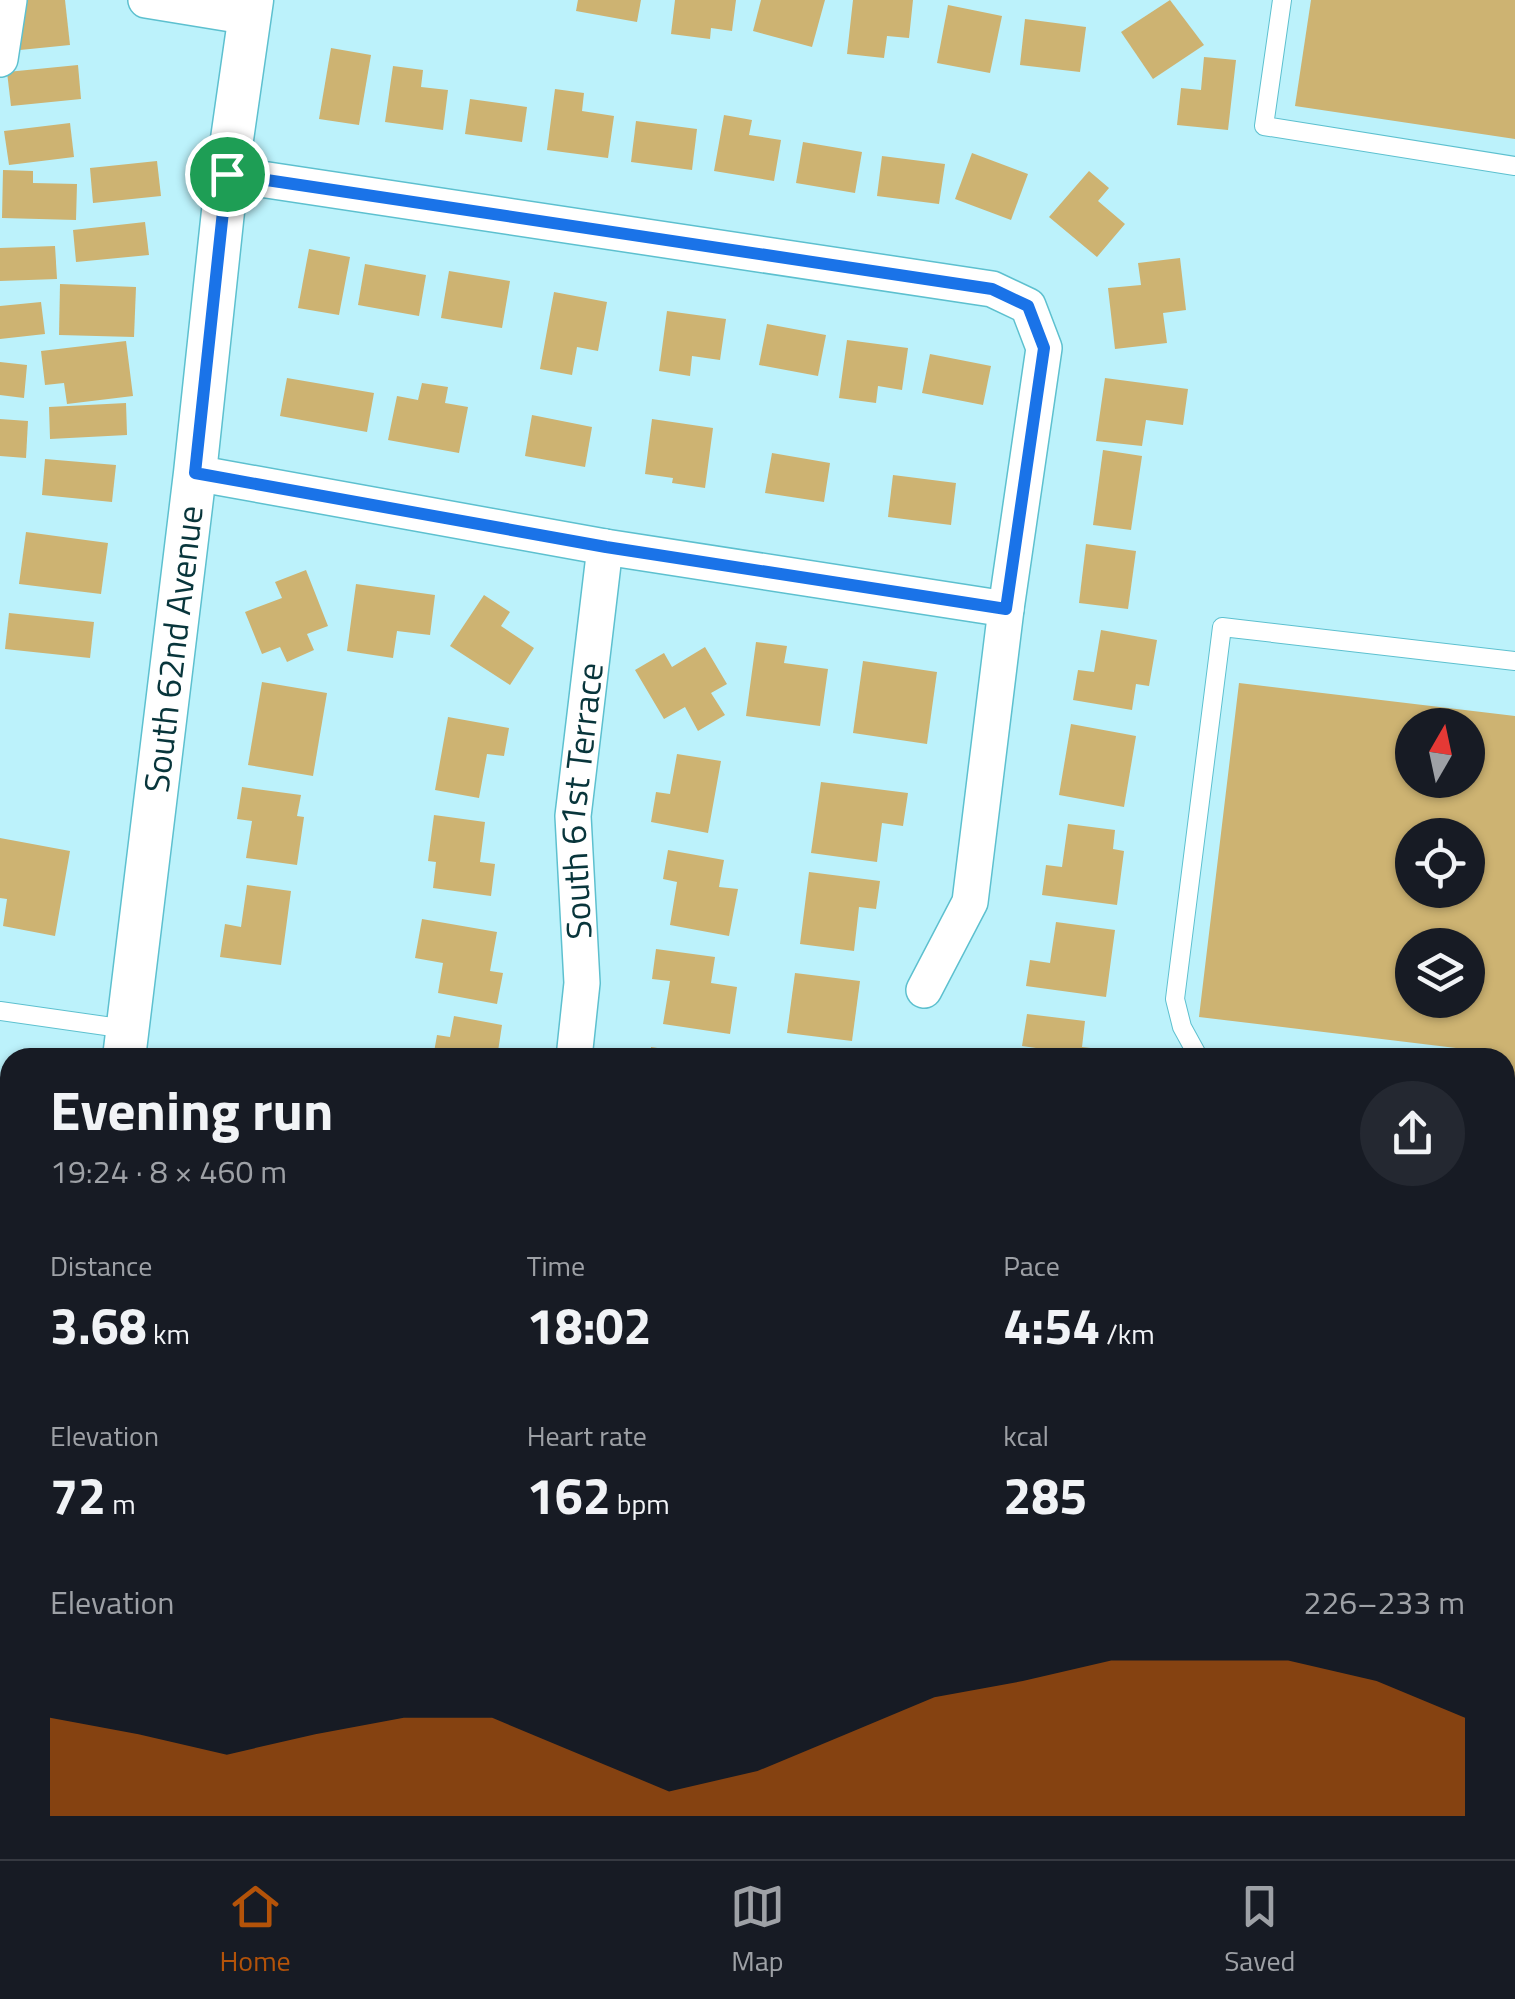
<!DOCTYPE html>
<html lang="en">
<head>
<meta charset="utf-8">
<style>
  body { margin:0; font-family:"Titillium Web",sans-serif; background:#242831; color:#f1f3f6; height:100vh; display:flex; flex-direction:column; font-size:38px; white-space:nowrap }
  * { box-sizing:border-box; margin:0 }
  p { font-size:32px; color:#9ea1a6 }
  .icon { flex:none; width:55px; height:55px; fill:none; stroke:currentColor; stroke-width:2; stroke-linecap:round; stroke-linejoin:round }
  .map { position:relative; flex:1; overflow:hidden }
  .panel { position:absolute; left:0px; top:1048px; width:1515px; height:812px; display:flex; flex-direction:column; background:#171b24; border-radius:30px 30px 0 0; box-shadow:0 2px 8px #0004 }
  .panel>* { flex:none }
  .needle { width:65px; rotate:9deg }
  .buttons { position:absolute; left:1395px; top:708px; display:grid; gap:20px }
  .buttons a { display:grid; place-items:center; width:90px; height:90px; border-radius:50%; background:#171b24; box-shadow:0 2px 8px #0004; font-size:50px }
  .pin { position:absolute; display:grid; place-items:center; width:85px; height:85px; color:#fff; margin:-42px; border:5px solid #fff; border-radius:50%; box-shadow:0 2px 10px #0007 }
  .round { display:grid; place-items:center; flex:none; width:105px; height:105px; border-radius:52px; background:#242831 }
  .head { display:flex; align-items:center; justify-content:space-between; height:170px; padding:0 50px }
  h1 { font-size:55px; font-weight:700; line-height:75px }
  .stats { display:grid; grid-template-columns:repeat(3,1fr); gap:15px; height:170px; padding:10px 50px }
  .stats div { display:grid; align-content:center }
  .stats b { font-size:50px; font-weight:700 }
  .stats small { font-size:28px; font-weight:400 }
  .stats p { font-size:28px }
  .chart { height:280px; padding:20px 50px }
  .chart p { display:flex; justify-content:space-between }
  .chart svg { width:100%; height:180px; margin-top:10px; fill:#b45309; opacity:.7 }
  .dock { display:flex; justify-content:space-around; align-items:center; height:140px; border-top:2px solid #363941; background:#171b24; font-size:28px; color:#9ea1a6 }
  .dock a { display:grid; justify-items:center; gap:5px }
  .dock .selected { color:#b45309 }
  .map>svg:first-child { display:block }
</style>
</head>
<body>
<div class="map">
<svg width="1515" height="1859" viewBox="0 0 1515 1859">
  <rect width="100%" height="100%" fill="#bcf2fb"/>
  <g fill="#cdb372" fill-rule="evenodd">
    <polygon points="15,0 65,0 70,45 20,50"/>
    <polygon points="578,0 641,0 637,22 576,11"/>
    <polygon points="675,0 736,0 732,31 711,28 710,39 671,34"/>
    <polygon points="761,0 825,0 812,47 753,31"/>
    <polygon points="853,0 913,0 909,38 887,36 884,58 847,54"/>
    <polygon points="1170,0 1204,45 1153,79 1121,32"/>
    <polygon points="1311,0 1515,0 1515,139 1295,106"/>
    <polygon points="948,5 1002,16 990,73 937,63"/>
    <polygon points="1025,19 1086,27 1080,72 1020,65"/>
    <polygon points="331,48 371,55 359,125 319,119"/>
    <polygon points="1204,57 1236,60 1228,130 1177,125 1181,88 1201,90"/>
    <polygon points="78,65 81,99 11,106 7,72"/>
    <polygon points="393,66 423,70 421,87 448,90 443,130 385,122"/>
    <polygon points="555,89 584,93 582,111 614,116 608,158 547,150"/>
    <polygon points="470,99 527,107 522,142 465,134"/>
    <polygon points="724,115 752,120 749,135 781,140 774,181 714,171"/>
    <polygon points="636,121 697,129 692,170 631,162"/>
    <polygon points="70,123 74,157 9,165 4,131"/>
    <polygon points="803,142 862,152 855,193 796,183"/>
    <polygon points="972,153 1028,174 1011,220 955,199"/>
    <polygon points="882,156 945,164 939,204 877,196"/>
    <polygon points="157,161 161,196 93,203 90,168"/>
    <polygon points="3,170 33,171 33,183 77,184 76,220 2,218"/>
    <polygon points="1089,171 1109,188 1098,201 1125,224 1097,257 1049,217"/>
    <polygon points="145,222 149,255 76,262 73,230"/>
    <polygon points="55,246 57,279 0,281 0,248"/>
    <polygon points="309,249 350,257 339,315 298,308"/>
    <polygon points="1180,258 1186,310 1163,313 1167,343 1115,349 1108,288 1141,285 1138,263"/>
    <polygon points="365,264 426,275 419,316 358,305"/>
    <polygon points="449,271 510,281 502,328 441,318"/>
    <polygon points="60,284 136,287 134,337 59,335"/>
    <polygon points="554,292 607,302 598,351 577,347 572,375 540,369"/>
    <polygon points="41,302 45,334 0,339 0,306"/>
    <polygon points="667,311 726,319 720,360 692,356 690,376 659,371"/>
    <polygon points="767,324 826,335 818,376 759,365"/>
    <polygon points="847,340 908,348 902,390 878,386 876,403 839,398"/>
    <polygon points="126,341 133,396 67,404 64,383 45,385 41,351"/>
    <polygon points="930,354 991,366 983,405 922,393"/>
    <polygon points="0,362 27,365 24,398 0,395"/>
    <polygon points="287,378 374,393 367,432 280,416"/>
    <polygon points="1105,378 1188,389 1183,425 1146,420 1142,446 1096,441"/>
    <polygon points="422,383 448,387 445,403 468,407 459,453 388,440 397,396 418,400"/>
    <polygon points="126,403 127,435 50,439 49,407"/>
    <polygon points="532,415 592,427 585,467 525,456"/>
    <polygon points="0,419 28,421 26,458 0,456"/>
    <polygon points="652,419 713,428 705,488 672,483 673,478 645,474"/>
    <polygon points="1103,450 1142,456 1131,530 1093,525"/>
    <polygon points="772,453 830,463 824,502 765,493"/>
    <polygon points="45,459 116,465 112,502 42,495"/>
    <polygon points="893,475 956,483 951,525 888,517"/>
    <polygon points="26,532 108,543 101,594 19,584"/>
    <polygon points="1086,544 1136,551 1128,609 1079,603"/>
    <polygon points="306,570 328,626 307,634 314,650 287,662 280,647 262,654 245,612 282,598 275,582"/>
    <polygon points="356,584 435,595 430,635 397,631 393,658 347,651"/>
    <polygon points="484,595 510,612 501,626 534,648 510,685 450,646"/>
    <polygon points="9,613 94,622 90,658 5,649"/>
    <polygon points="1101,630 1157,640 1149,686 1136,684 1132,710 1073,700 1078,670 1094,672"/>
    <polygon points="756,642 787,646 784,663 828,669 820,726 746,716"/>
    <polygon points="705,647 727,684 711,693 725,715 698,731 685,707 664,719 635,670 664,653 672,667"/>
    <polygon points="863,661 937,672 927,744 853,733"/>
    <polygon points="262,682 327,693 313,776 248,765"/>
    <path d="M1239,683l276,33v562l-10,-1v-219h-50l1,-10 -257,-31zM1412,725h56v55h-56zM1412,835h56v55h-56zM1412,945h56v55h-56z"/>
    <polygon points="448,717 509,728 504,756 487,754 479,798 435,790"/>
    <polygon points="1071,724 1136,736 1124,807 1059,795"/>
    <polygon points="677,754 721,761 708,833 651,822 656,792 670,794"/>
    <polygon points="821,782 908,793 903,826 882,823 877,862 811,853"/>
    <polygon points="242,787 301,795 297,816 304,817 297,865 246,858 252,821 237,819"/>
    <polygon points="434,815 485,822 480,862 495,864 491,896 433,888 436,862 428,861"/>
    <polygon points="1068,824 1115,830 1113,849 1124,851 1117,905 1042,895 1046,865 1062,867"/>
    <polygon points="0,838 70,851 55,936 3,926 7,899 0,898"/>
    <polygon points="668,850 724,860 719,887 738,889 729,936 670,925 677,882 663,879"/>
    <polygon points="809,872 880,881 876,909 859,907 854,951 800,944"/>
    <polygon points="247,885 291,891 281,965 220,957 225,924 241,927"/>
    <polygon points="422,919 497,932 490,971 503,973 497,1004 438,993 443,963 415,958"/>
    <polygon points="1056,922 1115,930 1106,997 1026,986 1030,960 1050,963"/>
    <polygon points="656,949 715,957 711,983 737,987 730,1034 663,1024 670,981 652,979"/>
    <polygon points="795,973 860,981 852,1041 787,1033"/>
    <polygon points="1027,1014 1085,1021 1082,1047 1099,1049 1098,1058 1034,1058 1036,1048 1022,1046"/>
    <polygon points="454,1016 502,1025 497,1058 433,1058 437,1035 450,1037"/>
    <polygon points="651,1047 684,1052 683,1058 650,1058"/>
    <polygon points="0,1348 10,1349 10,1381 0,1380"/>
    <polygon points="1509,1792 1515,1793 1515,1859 1500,1859 1501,1850 1505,1850"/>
    <polygon points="390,1850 450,1850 448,1859 389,1859"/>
    <polygon points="507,1850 566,1850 565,1859 505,1859"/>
    <polygon points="592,1850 641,1850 639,1859 591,1859"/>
    <polygon points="684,1850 732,1850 730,1859 683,1859"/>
    <polygon points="745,1850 806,1857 806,1859 744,1859"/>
    <polygon points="1260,1850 1308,1850 1306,1859 1259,1859"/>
  </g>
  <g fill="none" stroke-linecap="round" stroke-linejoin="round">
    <defs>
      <g id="service">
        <polyline points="1282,0 1264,126 1515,166"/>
        <polyline points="0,1011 127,1029"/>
        <polyline points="1199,1058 1182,1027 1175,999 1222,627 1515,661"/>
        <polyline points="1505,1310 1515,1312"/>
        <polyline points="1505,1394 1515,1395"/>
        <polyline points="1505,1576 1515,1577"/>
      </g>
      <g id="minor">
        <polyline points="146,0 250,17"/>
        <polyline points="0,59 9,0"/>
        <polyline points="227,174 992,289 1028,306 1044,348 1006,609 970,902 924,990"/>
        <polyline points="195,473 605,547 1006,609"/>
        <path id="s1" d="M574,1058l8,-75 -9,-167 32,-269"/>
        <polyline points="1003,1859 1004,1850"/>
      </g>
      <g id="tertiary">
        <path id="s2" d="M124,1058l71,-585 32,-299 25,-174"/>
        <polyline points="0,1476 10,1478"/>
        <polyline points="1505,1713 1515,1714"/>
        <polyline points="19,1859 20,1850"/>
      </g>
    </defs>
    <use href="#service" stroke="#5dc0cf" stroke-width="20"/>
    <use href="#minor" stroke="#5dc0cf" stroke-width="38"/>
    <use href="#tertiary" stroke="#5dc0cf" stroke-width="45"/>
    <use href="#service" stroke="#fff" stroke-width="18"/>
    <use href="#minor" stroke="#fff" stroke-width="35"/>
    <use href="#tertiary" stroke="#fff" stroke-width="42"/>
  </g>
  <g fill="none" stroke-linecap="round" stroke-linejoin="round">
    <defs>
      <polygon id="route" points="227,174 992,289 1028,306 1044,348 1006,609 606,547 195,473"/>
    </defs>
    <use href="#route" stroke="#fff" stroke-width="20"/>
    <use href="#route" stroke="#1a73e8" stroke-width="12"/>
  </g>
  <g text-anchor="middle" stroke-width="8" stroke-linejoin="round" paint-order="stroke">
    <g font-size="35" fill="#08353b" stroke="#e7f8fb">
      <text dy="12" stroke="none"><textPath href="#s2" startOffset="412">South 62nd Avenue</textPath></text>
      <text dy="12" stroke="none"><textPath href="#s1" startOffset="258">South 61st Terrace</textPath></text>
    </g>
  </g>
</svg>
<div class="buttons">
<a><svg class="needle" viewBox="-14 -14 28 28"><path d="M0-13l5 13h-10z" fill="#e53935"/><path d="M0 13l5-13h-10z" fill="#9ea1a6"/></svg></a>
<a><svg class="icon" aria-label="locate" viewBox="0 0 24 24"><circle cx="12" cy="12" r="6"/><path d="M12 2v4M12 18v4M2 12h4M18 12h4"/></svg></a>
<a><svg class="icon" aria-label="layers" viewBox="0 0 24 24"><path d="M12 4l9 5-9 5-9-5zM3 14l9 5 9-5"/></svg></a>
</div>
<div class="pin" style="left:227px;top:174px;background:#1e9e55"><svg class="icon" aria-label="arrive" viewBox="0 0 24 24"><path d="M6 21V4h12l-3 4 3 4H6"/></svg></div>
<section class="panel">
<div class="head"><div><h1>Evening run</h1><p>19:24 · 8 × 460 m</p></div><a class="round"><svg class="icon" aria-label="share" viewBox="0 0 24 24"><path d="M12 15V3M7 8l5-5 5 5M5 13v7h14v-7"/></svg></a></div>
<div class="stats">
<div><p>Distance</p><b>3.68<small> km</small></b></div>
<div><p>Time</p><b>18:02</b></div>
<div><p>Pace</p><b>4:54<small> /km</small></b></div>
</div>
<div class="stats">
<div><p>Elevation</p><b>72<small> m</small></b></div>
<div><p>Heart rate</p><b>162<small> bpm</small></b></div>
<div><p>kcal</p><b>285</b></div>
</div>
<div class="chart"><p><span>Elevation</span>226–233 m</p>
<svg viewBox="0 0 160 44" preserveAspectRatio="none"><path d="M0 44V20L10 24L20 29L30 24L40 20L50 20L60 29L70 38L80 33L90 24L100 15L110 11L120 6L130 6L140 6L150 11L160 20V44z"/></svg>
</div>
</section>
</div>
<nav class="dock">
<a class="selected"><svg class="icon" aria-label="home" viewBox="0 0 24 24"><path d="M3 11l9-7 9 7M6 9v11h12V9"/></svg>Home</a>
<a><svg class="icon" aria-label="map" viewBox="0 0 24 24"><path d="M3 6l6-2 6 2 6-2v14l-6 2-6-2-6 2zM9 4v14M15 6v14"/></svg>Map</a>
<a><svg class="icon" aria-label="saved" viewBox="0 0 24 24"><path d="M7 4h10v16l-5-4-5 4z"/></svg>Saved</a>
</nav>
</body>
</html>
